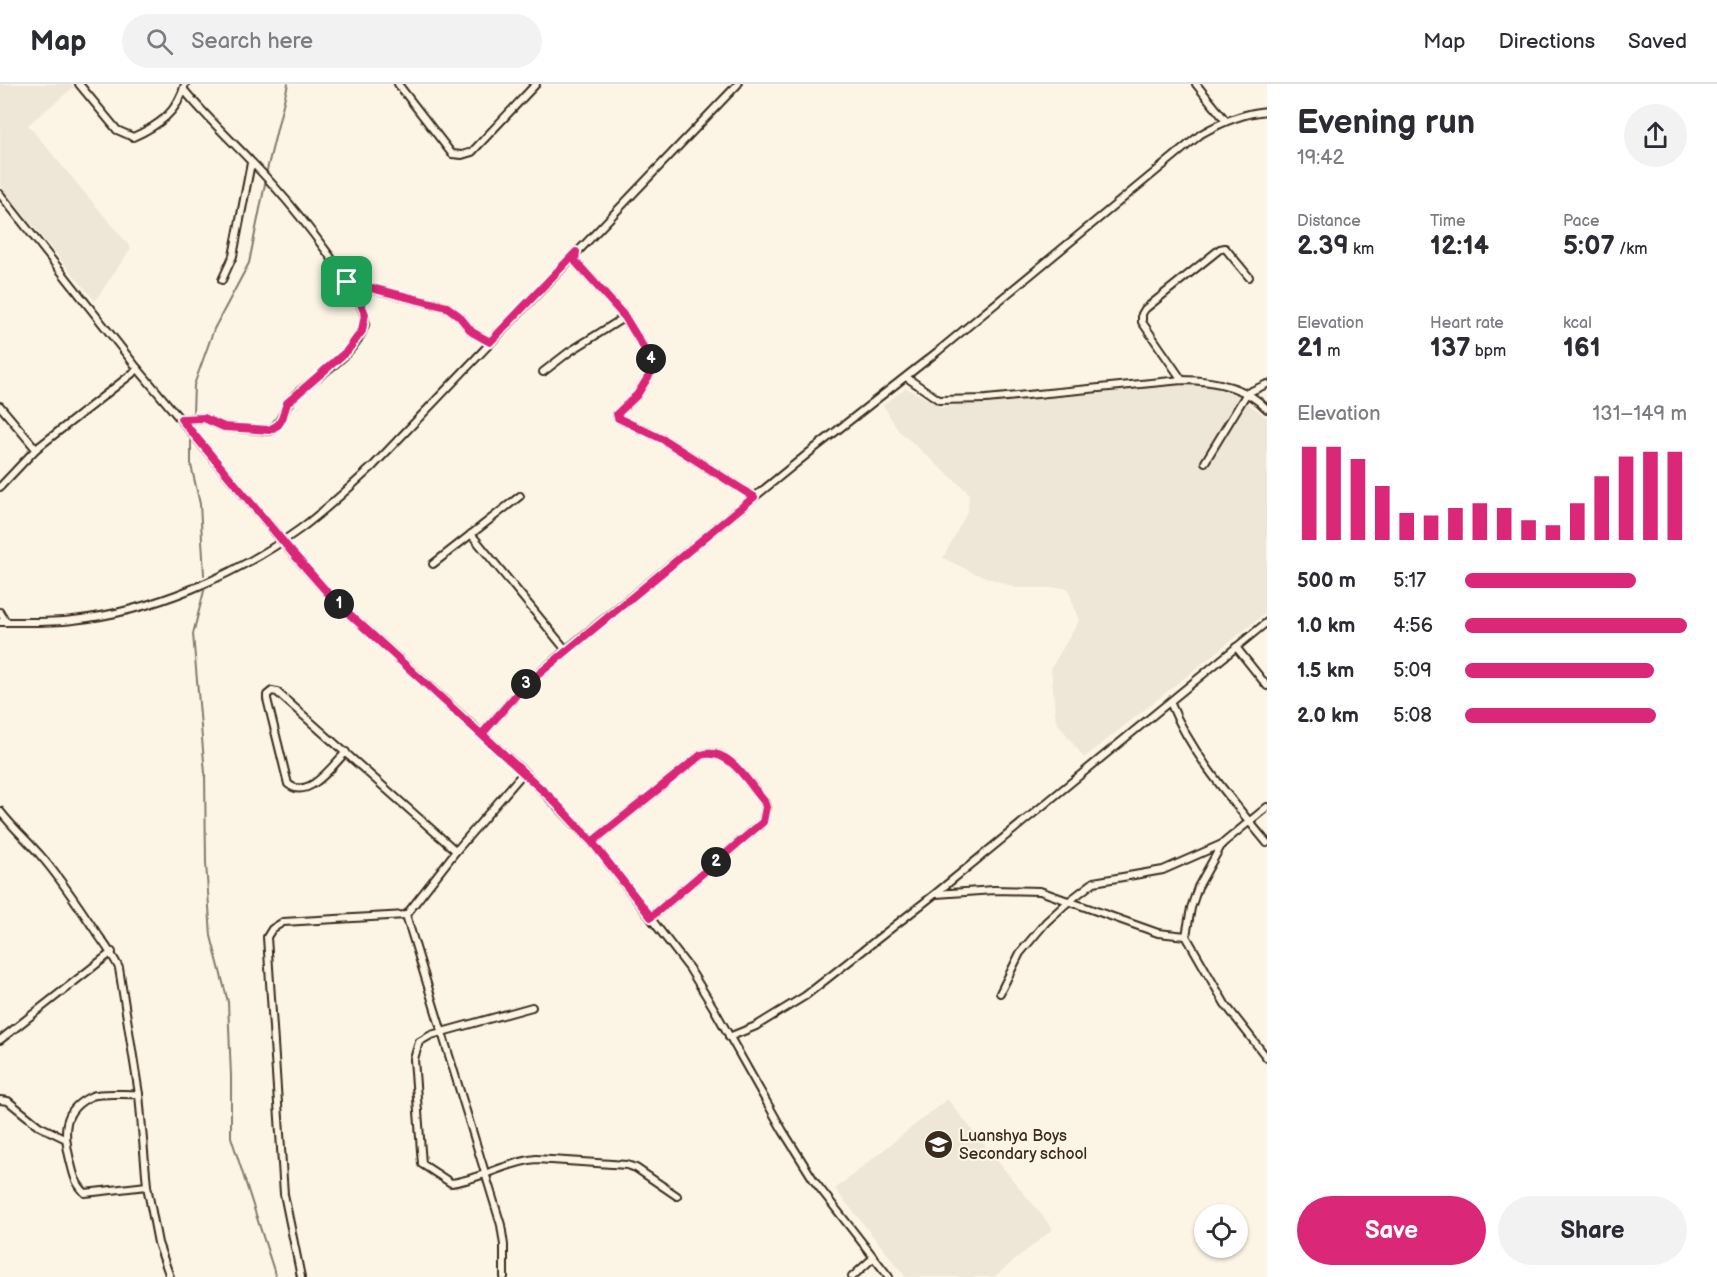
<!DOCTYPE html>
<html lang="en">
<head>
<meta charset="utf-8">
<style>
  body { margin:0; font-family:"Balsamiq Sans",sans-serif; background:#f2f2f3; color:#2b2b33; height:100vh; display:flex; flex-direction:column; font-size:22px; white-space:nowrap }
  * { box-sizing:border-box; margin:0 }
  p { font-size:20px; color:#7c7c81 }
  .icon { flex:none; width:33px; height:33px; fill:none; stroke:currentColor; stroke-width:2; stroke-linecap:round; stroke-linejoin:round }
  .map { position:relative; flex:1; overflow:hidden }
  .details { display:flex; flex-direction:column; background:#fff; width:450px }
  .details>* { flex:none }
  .controls { position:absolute; left:1194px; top:1120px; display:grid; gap:12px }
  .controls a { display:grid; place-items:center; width:54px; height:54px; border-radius:50%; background:#fff; box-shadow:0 2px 4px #0004; font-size:30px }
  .pin { position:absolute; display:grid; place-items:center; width:51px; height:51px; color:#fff; margin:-26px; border-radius:12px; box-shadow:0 3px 9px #0006 }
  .km { position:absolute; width:30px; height:30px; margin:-15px; border-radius:50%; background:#222; color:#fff; font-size:16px; line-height:30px; text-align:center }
  .round { display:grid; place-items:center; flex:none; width:63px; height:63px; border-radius:32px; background:#f2f2f3 }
  .head { display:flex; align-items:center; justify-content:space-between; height:102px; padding:0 30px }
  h1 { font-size:33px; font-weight:700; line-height:45px }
  .stats { display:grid; grid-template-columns:repeat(3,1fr); gap:9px; height:102px; padding:6px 30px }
  .stats div { display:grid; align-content:center }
  .stats b { font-size:26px; font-weight:700 }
  .stats small { font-size:16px; font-weight:400 }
  .stats p { font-size:16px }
  .chart { height:168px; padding:12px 30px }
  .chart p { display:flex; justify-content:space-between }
  .chart svg { width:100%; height:108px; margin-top:6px; stroke:#db2777; stroke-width:6 }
  .cta { display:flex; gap:12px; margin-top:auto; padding:12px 30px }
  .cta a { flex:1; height:69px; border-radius:36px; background:#db2777; color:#fff; font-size:24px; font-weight:700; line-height:69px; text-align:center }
  .cta a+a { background:#f2f2f3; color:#2b2b33 }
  ul { padding:0 30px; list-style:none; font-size:20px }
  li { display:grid; grid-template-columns:96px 72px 1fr; align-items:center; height:45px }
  li i { height:15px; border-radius:8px; background:#db2777 }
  header { display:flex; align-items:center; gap:36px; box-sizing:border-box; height:84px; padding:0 30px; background:#fff; border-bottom:2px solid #e1e1e2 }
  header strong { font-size:28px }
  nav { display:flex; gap:33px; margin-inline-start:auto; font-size:21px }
  .search { width:420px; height:54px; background:#f2f2f3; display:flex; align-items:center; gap:15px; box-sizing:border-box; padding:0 21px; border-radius:33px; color:#7c7c81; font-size:22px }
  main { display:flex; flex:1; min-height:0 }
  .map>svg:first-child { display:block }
</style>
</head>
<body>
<header>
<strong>Map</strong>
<div class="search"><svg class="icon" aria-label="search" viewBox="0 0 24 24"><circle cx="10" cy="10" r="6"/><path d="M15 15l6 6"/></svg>Search here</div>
<nav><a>Map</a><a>Directions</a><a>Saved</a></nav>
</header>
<main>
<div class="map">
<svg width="1267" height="1193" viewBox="0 0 1267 1193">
  <rect width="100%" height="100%" fill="#fcf5e5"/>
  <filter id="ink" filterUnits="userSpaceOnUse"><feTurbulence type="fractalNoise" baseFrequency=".0167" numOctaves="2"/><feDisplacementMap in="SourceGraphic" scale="12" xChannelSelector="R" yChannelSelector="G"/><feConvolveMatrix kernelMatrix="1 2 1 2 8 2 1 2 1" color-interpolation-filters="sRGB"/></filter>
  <g filter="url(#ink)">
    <g fill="#eee6d6">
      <polygon points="0,0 71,0 74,3 28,41 131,164 95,217 0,102"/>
      <polygon points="1173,297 1213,302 1239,312 1267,334 1267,528 1084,674 1056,637 1051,584 1079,537 1068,504 1017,504 974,489 943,474 968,426 969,409 898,346 883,321 906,304 942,323"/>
      <polygon points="947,1015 1053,1145 994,1193 906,1193 835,1105"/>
    </g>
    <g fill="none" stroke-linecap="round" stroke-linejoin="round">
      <g stroke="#85796b" stroke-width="2">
        <polyline points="266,90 288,0"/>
        <polyline points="193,329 194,301 214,245 249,179 265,100"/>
        <polyline points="191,356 191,381 200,420 204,491"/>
        <polyline points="205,503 193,550 205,689 206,779 211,852 228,918 231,992 231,1053 276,1193"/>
      </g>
      <defs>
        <g id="street">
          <path d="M79,0l38,46 16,7c25,-11 45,-25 52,-53"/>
          <polyline points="398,0 452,70 462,71 472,68 536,0"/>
          <polyline points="1196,0 1226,37"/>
          <polyline points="0,110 138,285 274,447"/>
          <polyline points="575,169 575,177 625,233 655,282 637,311 617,330 618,334 664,356 754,413"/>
          <polyline points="222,196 233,172 251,79"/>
          <polyline points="347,199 447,223 459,232 472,248 490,258"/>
          <polyline points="543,288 569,268 625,233"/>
          <path d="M906,293l33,23 47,-1 196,-19c32,0 63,6 85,29"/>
          <polyline points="1182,296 1142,238 1142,230 1145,225 1220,165 1225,164 1249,193"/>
          <polyline points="0,322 36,365"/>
          <path d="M181,335l23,-1 20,9 45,4c17,-12 13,-25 29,-39 23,-18 58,-38 67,-67 7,-22 -73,-119 -91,-139 -29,-33 -62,-62 -90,-96"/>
          <polyline points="1205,378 1247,309 1267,300"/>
          <polyline points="0,403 36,365 138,285"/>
          <polyline points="471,450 566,566"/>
          <polyline points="290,467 334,516 524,688 592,758 689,884 713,923 783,1047 815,1098 889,1193"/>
          <polyline points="433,480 520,412"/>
          <polyline points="0,528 6,538"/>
          <path d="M0,538c24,0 49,1 73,-2 78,-8 164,-45 227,-91 26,-19 49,-41 73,-63l365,-382"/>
          <polyline points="1236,563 1267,602"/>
          <path d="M1170,618c22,53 61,97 97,141"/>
          <path d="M482,650l41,-47 43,-37 250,-203 121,-95 264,-218c21,-12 42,-21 66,-23"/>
          <path d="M346,668c-13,13 -38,49 -58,32l-21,-85v-4l5,-4 5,1 179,159"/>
          <path d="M0,727c13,17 28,30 41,45 20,23 36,48 53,73 9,13 18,24 25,39l20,126 8,92 11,57 12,34"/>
          <path d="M592,758l109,-87c28,-9 47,28 63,46l2,6 -3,15 -112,95"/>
          <polyline points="936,810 994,806 1040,807 1158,849 1186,852 1225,920 1267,974"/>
          <polyline points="406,831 501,1141 504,1161 504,1193"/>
          <polyline points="1186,852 1191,824 1198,803 1222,760 1267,723"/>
          <polyline points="1000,909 1020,869 1046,838 1068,818 1094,798 1163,786 1222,760"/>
          <path d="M532,923l-101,28 -12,7 -5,17 8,105 29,19c30,-4 56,-21 85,-24l91,6 9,3 41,28"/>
          <polyline points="729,953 756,942 805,912 935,810 1267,538"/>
          <polyline points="0,956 112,868"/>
          <path d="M139,1010c-12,1 -37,-2 -47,2 -30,13 -29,36 -22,64 4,15 4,21 15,33l62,-7"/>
          <polyline points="0,1016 8,1017 39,1042 64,1054"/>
          <polyline points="301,1193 284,1110 267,853 272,845 283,838 406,831 456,767 524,688"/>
          <polyline points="852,1193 873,1174"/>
        </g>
      </defs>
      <use href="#street" stroke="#3b2a1e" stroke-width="10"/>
      <use href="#street" stroke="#fcf5e5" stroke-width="6"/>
      <defs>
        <polyline id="street-bridge" points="274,447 290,467"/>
      </defs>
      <use href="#street-bridge" stroke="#3b2a1e" stroke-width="10" stroke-linecap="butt"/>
      <use href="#street-bridge" stroke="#fcf5e5" stroke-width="6"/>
    </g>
  </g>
  <g fill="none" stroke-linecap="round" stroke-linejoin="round" filter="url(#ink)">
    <defs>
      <path id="route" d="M347,198l13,20 5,12 -3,17 -15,20 -60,52 -5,16 -4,6 -9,5 -45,-3 -20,-9 -23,1 109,131 44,50 218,199 40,43 59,75 112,-95 3,-15 -2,-6c-16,-18 -35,-55 -63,-46l-109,87 -40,-43 -70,-65 41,-47 231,-190 -90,-57 -46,-22 -1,-4 20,-19 18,-29 -30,-49 -50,-56 1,-9 -86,90 -18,-10 -13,-16 -12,-9 -100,-25"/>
    </defs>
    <use href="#route" stroke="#fff" stroke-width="12"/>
    <use href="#route" stroke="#db2777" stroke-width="8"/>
  </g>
  <defs>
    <symbol id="school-disc" viewBox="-11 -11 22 22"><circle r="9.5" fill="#3b2a1e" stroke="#fcf5e5"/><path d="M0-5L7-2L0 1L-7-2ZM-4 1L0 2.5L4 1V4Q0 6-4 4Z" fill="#fff"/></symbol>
  </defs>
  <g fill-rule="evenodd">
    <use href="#school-disc" x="922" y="1044" width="33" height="33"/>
  </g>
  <g text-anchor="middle" stroke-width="4.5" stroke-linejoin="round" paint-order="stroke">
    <g font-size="16" fill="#3b2a1e" stroke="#fcf5e5" text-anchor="start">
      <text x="959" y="1057">Luanshya Boys<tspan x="959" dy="18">Secondary school</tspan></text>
    </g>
  </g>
</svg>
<div class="controls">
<a><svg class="icon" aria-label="locate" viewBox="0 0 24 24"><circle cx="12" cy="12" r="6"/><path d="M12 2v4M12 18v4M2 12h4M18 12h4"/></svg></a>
</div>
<div class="pin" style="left:347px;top:198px;background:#1e9e55"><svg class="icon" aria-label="arrive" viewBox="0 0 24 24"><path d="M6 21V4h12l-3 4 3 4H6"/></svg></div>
<b class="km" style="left:339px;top:520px">1</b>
<b class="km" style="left:716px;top:778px">2</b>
<b class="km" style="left:526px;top:600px">3</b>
<b class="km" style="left:651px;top:275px">4</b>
</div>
<section class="details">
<div class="head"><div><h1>Evening run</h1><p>19:42</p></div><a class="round"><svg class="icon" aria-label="share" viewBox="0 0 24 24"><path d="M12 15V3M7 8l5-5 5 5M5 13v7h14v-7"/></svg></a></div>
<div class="stats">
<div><p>Distance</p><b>2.39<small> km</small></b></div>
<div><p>Time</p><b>12:14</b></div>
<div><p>Pace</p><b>5:07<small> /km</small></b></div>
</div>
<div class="stats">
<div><p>Elevation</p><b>21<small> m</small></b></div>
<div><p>Heart rate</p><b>137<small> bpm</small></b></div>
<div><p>kcal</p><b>161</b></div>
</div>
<div class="chart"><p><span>Elevation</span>131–149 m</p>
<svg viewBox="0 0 160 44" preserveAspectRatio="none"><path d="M5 44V6M15 44V6M25 44V11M35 44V22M45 44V33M55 44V34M65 44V31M75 44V29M85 44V31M95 44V36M105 44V38M115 44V29M125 44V18M135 44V10M145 44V8M155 44V8"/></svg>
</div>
<ul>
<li><b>500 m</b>5:17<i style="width:77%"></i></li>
<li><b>1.0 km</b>4:56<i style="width:100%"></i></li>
<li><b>1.5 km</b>5:09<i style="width:85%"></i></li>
<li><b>2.0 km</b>5:08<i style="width:86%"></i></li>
</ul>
<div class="cta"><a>Save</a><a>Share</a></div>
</section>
</main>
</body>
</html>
